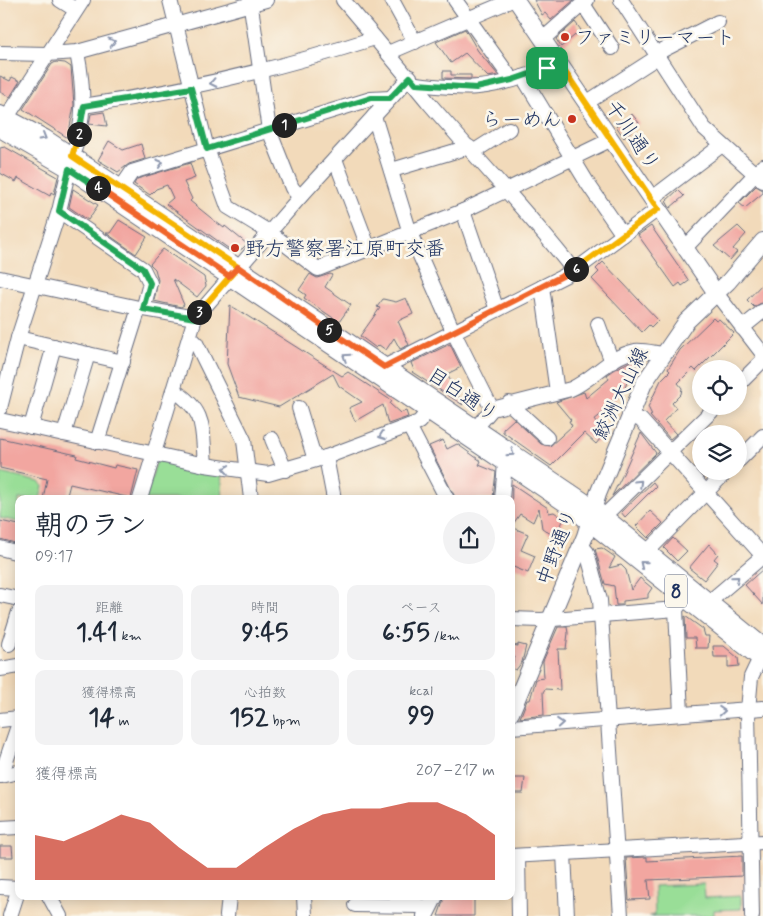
<!DOCTYPE html>
<html lang="ja">
<head>
<meta charset="utf-8">
<style>
  body { margin:0; font-family:Mynerve,"Klee One",sans-serif; background:#f2f2f3; color:#1f2937; height:100vh; display:flex; flex-direction:column; font-size:19px; white-space:nowrap }
  * { box-sizing:border-box; margin:0 }
  p { font-size:16px; color:#747a83 }
  .icon { flex:none; width:28px; height:28px; fill:none; stroke:currentColor; stroke-width:2; stroke-linecap:round; stroke-linejoin:round }
  .map { position:relative; flex:1; overflow:hidden }
  .sheet { position:absolute; left:15px; top:495px; width:500px; height:405px; display:flex; flex-direction:column; background:#fff; border-radius:10px; box-shadow:0 2px 12px #0003 }
  .sheet>* { flex:none }
  .buttons { position:absolute; left:692px; top:360px; display:grid; gap:10px }
  .buttons a { display:grid; place-items:center; width:55px; height:55px; border-radius:50%; background:#fff; box-shadow:0 2px 12px #0003; font-size:25px }
  .pin { position:absolute; display:grid; place-items:center; width:42px; height:42px; color:#fff; margin:-21px; border-radius:10px; box-shadow:0 2px 8px #0006 }
  .km { position:absolute; width:25px; height:25px; margin:-12px; border-radius:50%; background:#222; color:#fff; font-size:14px; line-height:25px; text-align:center }
  .round { display:grid; place-items:center; flex:none; width:52px; height:52px; border-radius:26px; background:#f2f2f3 }
  .headline { display:flex; align-items:center; justify-content:space-between; height:85px; padding:0 20px }
  h1 { font-size:28px; font-weight:700; line-height:38px }
  .figures { display:grid; grid-template-columns:repeat(3,1fr); gap:8px; height:85px; padding:5px 20px }
  .figures div { display:grid; align-content:center; border-radius:10px; background:#f2f2f3; text-align:center }
  .figures b { font-size:25px; font-weight:700 }
  .figures small { font-size:14px; font-weight:400 }
  .figures p { font-size:14px }
  .chart { height:140px; padding:10px 20px }
  .chart p { display:flex; justify-content:space-between }
  .chart svg { width:100%; height:90px; margin-top:5px; fill:#c8321e; opacity:.7 }
  .map>svg:first-child { display:block }
</style>
</head>
<body>
<div class="map">
<svg width="763" height="916" viewBox="0 0 763 916">
  <rect width="100%" height="100%" fill="#fbf7ec"/>
  <filter id="ink" filterUnits="userSpaceOnUse"><feTurbulence type="fractalNoise" baseFrequency=".02" numOctaves="2"/><feDisplacementMap in="SourceGraphic" scale="10" xChannelSelector="R" yChannelSelector="G"/><feConvolveMatrix kernelMatrix="1 2 1 2 8 2 1 2 1" color-interpolation-filters="sRGB"/></filter>
  <filter id="wash" filterUnits="userSpaceOnUse"><feTurbulence type="fractalNoise" baseFrequency=".0096" numOctaves="4" result="noise"/><feDisplacementMap in="SourceGraphic" scale="20" xChannelSelector="R" yChannelSelector="G"/><feGaussianBlur stdDeviation="1.12" result="paint"/><feColorMatrix in="noise" values="0 0 0 0 0 0 0 0 0 0 0 0 0 0 0 0 0 1.4 0 .05"/><feComposite in="paint" operator="in"/></filter>
  <g filter="url(#wash)">
    <rect width="100%" height="100%" fill="#f2daba"/>
    <g fill="#f3d4be">
      <polygon points="0,426 142,455 145,460 132,499 19,499 19,547 0,543"/>
      <polygon points="743,849 745,851 747,916 626,916 623,854"/>
    </g>
    <g fill="#99de97" stroke="#5a867a">
      <polygon points="157,459 221,470 223,499 145,499"/>
      <polygon points="0,473 39,482 43,486 40,499 19,499 19,522 0,518"/>
      <polygon points="704,884 705,898 741,896 741,909 714,910 714,916 649,916 655,915 654,886"/>
    </g>
    <g id="blocks">
      <g fill="#f2a6a0">
        <polygon points="534,0 574,0 551,20 545,13 542,15"/>
        <polygon points="575,22 581,30 561,47 556,39"/>
        <polygon points="465,29 478,51 498,75 488,77 465,53 451,63 436,42"/>
        <polygon points="56,62 65,63 71,67 74,105 68,138 23,109 52,64"/>
        <polygon points="443,71 451,71 451,75 471,75 471,79 443,78"/>
        <polygon points="0,76 10,81 12,77 20,81 10,97 0,92"/>
        <polygon points="104,112 107,126 89,124 91,114"/>
        <polygon points="632,114 639,123 624,138 616,126"/>
        <polygon points="109,141 123,150 141,144 145,159 129,164 118,172 98,160"/>
        <polygon points="5,147 58,177 54,194 51,192 50,196 18,178 16,182 0,173 0,148"/>
        <polygon points="190,163 195,178 184,182 192,199 190,201 216,222 224,228 225,226 247,244 242,249 232,251 166,204 173,198 167,185 156,189 150,195 134,184 137,179"/>
        <polygon points="756,186 763,190 763,193 745,208 739,203"/>
        <polygon points="73,189 98,205 88,220 69,207"/>
        <polygon points="678,190 684,196 670,208 666,201"/>
        <polygon points="119,220 147,237 136,254 106,233 110,233"/>
        <polygon points="651,226 689,281 682,286 680,283 675,287 638,235"/>
        <polygon points="738,226 746,234 733,249 737,252 730,260 714,246"/>
        <polygon points="163,249 204,277 206,286 197,297 173,279 184,305 181,307 154,301 158,280 155,269 150,264"/>
        <polygon points="603,262 658,320 651,327 649,325 642,332 592,279 599,272 596,269"/>
        <polygon points="310,274 317,278 330,274 332,275 325,287 351,305 339,322 304,298 306,295 299,290"/>
        <polygon points="763,283 763,302 754,307 747,300"/>
        <polygon points="406,298 413,314 398,321 409,345 400,349 394,338 386,350 379,345 376,348 360,336 380,308 377,307 383,299 396,302"/>
        <polygon points="230,305 342,376 348,372 392,401 390,404 400,413 406,411 408,417 388,424 383,405 355,421 349,408 362,402 339,386 333,374 279,407 239,397 227,364"/>
        <polygon points="713,318 716,321 719,319 734,333 696,371 693,368 678,383 682,388 681,394 672,403 676,408 664,421 676,434 670,439 650,416 652,415 648,407 661,380 670,371 668,369 680,350"/>
        <polygon points="450,344 461,367 447,374 463,405 412,372 414,370 411,363"/>
        <polygon points="640,360 631,371 633,373 629,376 624,391 610,404 613,405 594,420 604,434 596,444 584,433 551,466 503,432 503,429 514,419 541,444 550,446 572,426 569,421 571,420 556,402 584,392 586,398 609,379 607,375 614,370 629,362"/>
        <polygon points="641,433 656,453 612,496 622,476"/>
        <polygon points="0,438 77,455 76,458 114,468 115,465 138,470 131,498 70,484 66,499 43,499 47,479 0,468"/>
        <polygon points="443,440 447,449 457,444 481,461 479,465 496,472 493,498 456,499 429,446"/>
        <polygon points="653,482 656,486 625,517 621,512"/>
        <polygon points="512,484 548,508 549,513 554,512 564,519 555,537 542,528 539,508 533,522 520,514 511,527"/>
        <polygon points="650,511 663,523 648,538 636,526"/>
        <polygon points="0,521 19,525 19,544 0,539"/>
        <polygon points="511,527 528,534 521,550 535,556 528,573 511,566"/>
        <polygon points="673,538 687,551 677,561 664,548"/>
        <polygon points="709,544 718,554 714,559 718,562 704,580 689,568"/>
        <polygon points="602,548 615,557 609,568 621,565 626,570 631,590 640,578 652,588 648,594 648,598 623,601 623,605 616,605 614,586 605,584 595,549"/>
        <polygon points="763,569 763,605 745,585"/>
        <polygon points="685,616 703,629 705,636 709,636 708,648 696,648 695,638 686,638"/>
        <polygon points="558,627 567,627 568,633 566,649 558,649 560,690 545,689 543,692 544,715 520,718 527,700 530,700 536,679 544,678 543,661"/>
        <polygon points="518,644 526,646 522,662 516,670 511,668 515,657 511,656 511,645 518,646"/>
        <polygon points="713,646 724,646 738,658 739,666 728,667 728,657 714,657"/>
        <polygon points="512,778 525,778 523,793 513,793"/>
        <polygon points="0,846 12,846 13,857 0,857"/>
        <polygon points="742,856 742,876 648,880 650,899 629,900 626,858 647,857 647,861"/>
        <polygon points="445,896 474,896 474,916 438,916"/>
      </g>
    </g>
  </g>
  <g filter="url(#ink)">
    <use href="#blocks" fill-opacity="0" stroke="#666b7e" stroke-width="1"/>
    <g fill="none" stroke-linecap="round" stroke-linejoin="round">
      <defs>
        <g id="minor">
          <polyline points="60,0 76,10"/>
          <polyline points="170,0 207,149 228,207 269,232 318,269 463,211 610,140"/>
          <polyline points="250,0 269,130 292,188 300,197"/>
          <path d="M343,0c29,34 57,68 86,103 48,56 99,109 145,168"/>
          <polyline points="392,0 415,42"/>
          <polyline points="455,0 512,80"/>
          <polyline points="621,0 704,128 763,181"/>
          <polyline points="583,4 612,48"/>
          <polyline points="543,39 587,0"/>
          <polyline points="0,53 47,54 77,52 266,0"/>
          <polyline points="388,53 512,0"/>
          <polyline points="657,53 718,22"/>
          <polyline points="523,77 588,184 623,235"/>
          <path d="M416,84c20,2 42,5 62,3 27,-2 56,-13 81,-24"/>
          <polyline points="586,103 659,56"/>
          <path d="M83,106c100,-15 196,-37 292,-68"/>
          <polyline points="374,116 410,233 453,331 492,409"/>
          <polyline points="2,125 83,0"/>
          <polyline points="473,152 509,129"/>
          <path d="M72,156c14,-35 12,-68 5,-104"/>
          <polyline points="335,159 369,249"/>
          <polyline points="392,170 469,147"/>
          <polyline points="121,188 132,172 371,99 390,98"/>
          <polyline points="651,199 722,145"/>
          <polyline points="59,211 143,269 150,283 143,309"/>
          <polyline points="463,211 497,310"/>
          <polyline points="685,248 763,166"/>
          <polyline points="0,278 139,308 195,318"/>
          <polyline points="542,287 557,392"/>
          <polyline points="716,293 763,354"/>
          <polyline points="598,324 612,362"/>
          <polyline points="742,328 763,311"/>
          <polyline points="190,337 196,343 244,440 251,499"/>
          <polyline points="18,338 123,362"/>
          <polyline points="384,367 574,271 658,209"/>
          <polyline points="739,384 763,360"/>
          <path d="M173,390c34,21 29,39 32,75"/>
          <polyline points="509,403 547,438"/>
          <polyline points="0,408 18,338 59,211 69,169"/>
          <polyline points="299,408 315,460"/>
          <polyline points="629,415 641,420 763,556"/>
          <polyline points="0,420 205,465 268,474 326,457 419,422 435,402"/>
          <polyline points="409,426 447,499"/>
          <polyline points="31,427 54,346"/>
          <path d="M475,429l17,-20 79,-20c22,-10 39,-33 64,-38 8,-1 19,2 27,3"/>
          <polyline points="64,434 88,354"/>
          <polyline points="272,439 285,470"/>
          <polyline points="97,442 139,308"/>
          <polyline points="326,457 334,499"/>
          <polyline points="739,460 763,436"/>
          <polyline points="140,499 195,318 300,197 410,77"/>
          <polyline points="502,499 505,463"/>
          <polyline points="604,516 717,406"/>
          <polyline points="581,545 587,552 600,600 621,916"/>
          <polyline points="0,548 19,553"/>
          <polyline points="648,551 727,471"/>
          <polyline points="0,595 19,599"/>
          <polyline points="709,602 763,556"/>
          <polyline points="676,609 681,714"/>
          <polyline points="511,619 541,620 676,609 685,598"/>
          <polyline points="9,644 19,612"/>
          <polyline points="0,669 19,666"/>
          <polyline points="0,720 19,718"/>
          <polyline points="511,727 763,708"/>
          <polyline points="0,776 19,772"/>
          <polyline points="1,776 19,723"/>
          <polyline points="0,828 19,827"/>
          <polyline points="564,853 567,916"/>
          <polyline points="511,856 763,842"/>
          <polyline points="518,856 519,916"/>
          <polyline points="0,887 19,888"/>
          <polyline points="49,896 60,916"/>
          <polyline points="304,896 305,916"/>
          <polyline points="355,905 420,906 428,911"/>
          <polyline points="10,916 19,888"/>
          <polyline points="227,916 229,896"/>
          <polyline points="752,916 748,710 751,677 760,658"/>
        </g>
        <g id="major">
          <polyline points="516,0 716,293"/>
          <polyline points="0,114 45,138 121,188 594,508 763,646"/>
          <polyline points="0,129 69,169 566,504 763,661"/>
          <polyline points="511,713 585,536 598,494 644,383 686,322 728,282 763,241"/>
          <polyline points="425,916 435,896"/>
        </g>
      </defs>
      <use href="#minor" stroke="#666b7e" stroke-width="16"/>
      <use href="#major" stroke="#666b7e" stroke-width="18"/>
      <use href="#minor" stroke="#fff" stroke-width="14"/>
      <use href="#major" stroke="#fff" stroke-width="16"/>
    </g>
    <defs><path id="oneway-chevron" d="M-2-3.5L2.5 0L-2 3.5" fill="none" stroke-width="1.6" stroke-linecap="round" stroke-linejoin="round" transform="scale(1.25)"/></defs>
    <g stroke="#8d97ae">
      <use href="#oneway-chevron" transform="translate(112 42) rotate(-15)"/>
      <use href="#oneway-chevron" transform="translate(213 83) rotate(168)"/>
      <use href="#oneway-chevron" transform="translate(43 137) rotate(30)"/>
      <use href="#oneway-chevron" transform="translate(160 163) rotate(-17)"/>
      <use href="#oneway-chevron" transform="translate(346 357) rotate(-147)"/>
      <use href="#oneway-chevron" transform="translate(382 436) rotate(160)"/>
      <use href="#oneway-chevron" transform="translate(511 453) rotate(34)"/>
      <use href="#oneway-chevron" transform="translate(226 469) rotate(-171)"/>
      <use href="#oneway-chevron" transform="translate(639 483) rotate(-44)"/>
      <use href="#oneway-chevron" transform="translate(643 564) rotate(-141)"/>
      <use href="#oneway-chevron" transform="translate(736 579) rotate(-40)"/>
      <use href="#oneway-chevron" transform="translate(722 711) rotate(-4)"/>
      <use href="#oneway-chevron" transform="translate(560 723) rotate(-5)"/>
    </g>
  </g>
  <g fill="none" stroke-linecap="round" stroke-linejoin="round" filter="url(#ink)">
    <defs>
      <polyline id="split-1" points="284,125 371,98 390,98 410,77 416,84 476,88 512,80 547,68"/>
      <polyline id="split-2" points="79,134 84,106 191,88 207,149 284,125"/>
      <polyline id="split-3" points="79,134 72,156 238,267 199,312"/>
      <polyline id="split-4" points="98,188 69,169 59,211 143,269 150,283 143,309 195,318 199,312"/>
      <polyline id="split-5" points="98,188 229,276 238,267 329,330"/>
      <polyline id="split-6" points="329,330 384,367 576,269"/>
      <polyline id="split-7" points="547,68 559,63 658,209 576,269"/>
    </defs>
    <use href="#split-1" stroke="#fff" stroke-width="10"/>
    <use href="#split-2" stroke="#fff" stroke-width="10"/>
    <use href="#split-3" stroke="#fff" stroke-width="10"/>
    <use href="#split-4" stroke="#fff" stroke-width="10"/>
    <use href="#split-5" stroke="#fff" stroke-width="10"/>
    <use href="#split-6" stroke="#fff" stroke-width="10"/>
    <use href="#split-7" stroke="#fff" stroke-width="10"/>
    <use href="#split-1" stroke="#22a559" stroke-width="6"/>
    <use href="#split-2" stroke="#22a559" stroke-width="6"/>
    <use href="#split-3" stroke="#f5b400" stroke-width="6"/>
    <use href="#split-4" stroke="#22a559" stroke-width="6"/>
    <use href="#split-5" stroke="#f0652b" stroke-width="6"/>
    <use href="#split-6" stroke="#f0652b" stroke-width="6"/>
    <use href="#split-7" stroke="#f5b400" stroke-width="6"/>
  </g>
  <g fill="#c8321e" stroke="#fbf7ec" stroke-width="2">
    <circle cx="565" cy="37" r="5"/>
    <circle cx="572" cy="119" r="5"/>
    <circle cx="235" cy="248" r="5"/>
  </g>
  <g text-anchor="middle" stroke-width="5" stroke-linejoin="round" paint-order="stroke">
    <rect fill="#fbf7ec" stroke="#5e6b89" stroke-width="1" x="665" y="574.5" width="22" height="33" rx="4"/>
    <g font-size="19" font-weight="bold" fill="#1b2f5e">
      <text x="676" y="598">8</text>
    </g>
    <g font-size="20" fill="#1b2f5e" stroke="#fbf7ec" text-anchor="start">
      <text x="575" y="44">ファミリーマート</text>
      <text x="562" y="126" text-anchor="end">らーめん</text>
      <text x="245" y="255">野方警察署江原町交番</text>
    </g>
    <g font-size="20" fill="#1b2f5e" stroke="#fbf7ec">
      <text transform="translate(633 135) rotate(56)" y="7">千川通り</text>
      <text transform="translate(620 393) rotate(-64)" y="7">鮫洲大山線</text>
      <text transform="translate(463 394) rotate(34)" y="7">目白通り</text>
      <text transform="translate(556 547) rotate(-69)" y="7">中野通り</text>
    </g>
  </g>
</svg>
<div class="buttons">
<a><svg class="icon" aria-label="locate" viewBox="0 0 24 24"><circle cx="12" cy="12" r="6"/><path d="M12 2v4M12 18v4M2 12h4M18 12h4"/></svg></a>
<a><svg class="icon" aria-label="layers" viewBox="0 0 24 24"><path d="M12 4l9 5-9 5-9-5zM3 14l9 5 9-5"/></svg></a>
</div>
<div class="pin" style="left:547px;top:68px;background:#1e9e55"><svg class="icon" aria-label="arrive" viewBox="0 0 24 24"><path d="M6 21V4h12l-3 4 3 4H6"/></svg></div>
<b class="km" style="left:284px;top:125px">1</b>
<b class="km" style="left:79px;top:134px">2</b>
<b class="km" style="left:199px;top:312px">3</b>
<b class="km" style="left:98px;top:188px">4</b>
<b class="km" style="left:329px;top:330px">5</b>
<b class="km" style="left:576px;top:269px">6</b>
<section class="sheet">
<div class="headline"><div><h1>朝のラン</h1><p>09:17</p></div><a class="round"><svg class="icon" aria-label="share" viewBox="0 0 24 24"><path d="M12 15V3M7 8l5-5 5 5M5 13v7h14v-7"/></svg></a></div>
<div class="figures">
<div><p>距離</p><b>1.41<small> km</small></b></div>
<div><p>時間</p><b>9:45</b></div>
<div><p>ペース</p><b>6:55<small> /km</small></b></div>
</div>
<div class="figures">
<div><p>獲得標高</p><b>14<small> m</small></b></div>
<div><p>心拍数</p><b>152<small> bpm</small></b></div>
<div><p>kcal</p><b>99</b></div>
</div>
<div class="chart"><p><span>獲得標高</span>207–217 m</p>
<svg viewBox="0 0 160 44" preserveAspectRatio="none"><path d="M0 44V22L10 25L20 19L30 12L40 16L50 28L60 38L70 38L80 28L90 19L100 12L110 9L120 9L130 6L140 6L150 12L160 22V44z"/></svg>
</div>
</section>
</div>
</body>
</html>
